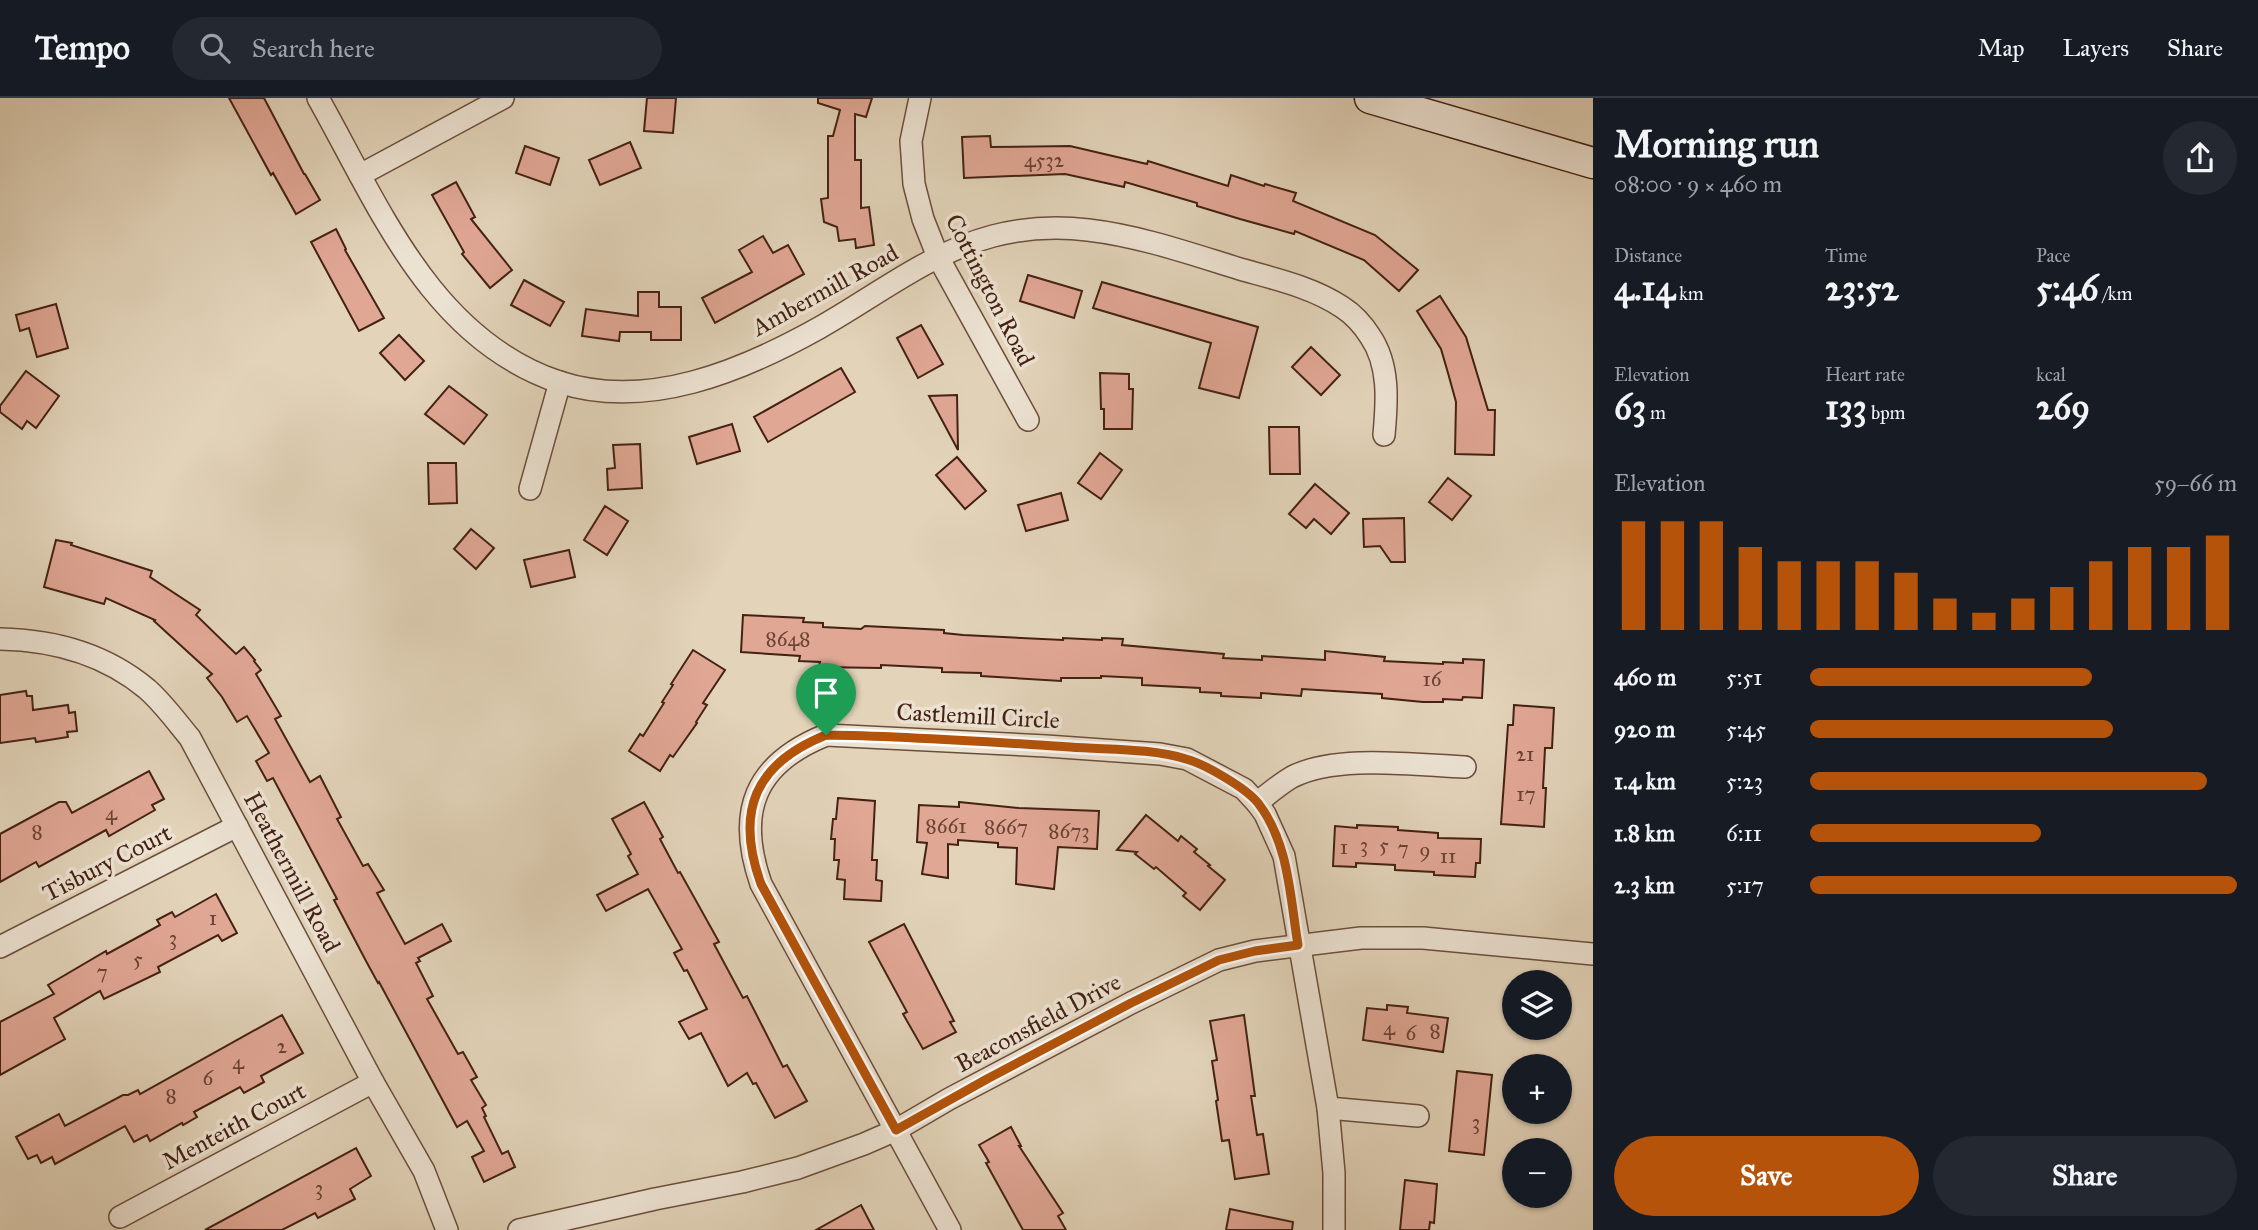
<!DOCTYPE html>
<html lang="en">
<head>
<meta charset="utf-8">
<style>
  body { margin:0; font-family:"IM FELL Great Primer",serif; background:#242831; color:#f1f3f6; height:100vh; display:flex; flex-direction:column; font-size:26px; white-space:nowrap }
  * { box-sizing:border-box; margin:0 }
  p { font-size:23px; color:#9ea1a6 }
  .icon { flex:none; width:38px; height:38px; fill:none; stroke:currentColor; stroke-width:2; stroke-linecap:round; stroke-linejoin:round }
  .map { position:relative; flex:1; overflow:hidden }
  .side { display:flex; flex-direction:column; background:#171b24; width:665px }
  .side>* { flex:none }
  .buttons { position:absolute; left:1502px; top:872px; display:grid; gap:14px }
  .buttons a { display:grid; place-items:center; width:70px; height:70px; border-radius:50%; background:#171b24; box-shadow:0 2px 5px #0004; font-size:35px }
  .pin { position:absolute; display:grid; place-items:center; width:60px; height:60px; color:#fff; margin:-72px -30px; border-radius:50% 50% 50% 0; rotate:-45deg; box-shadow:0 0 7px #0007 }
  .pin .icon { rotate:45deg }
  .round { display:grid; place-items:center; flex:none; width:74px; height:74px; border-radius:37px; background:#242831 }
  .head { display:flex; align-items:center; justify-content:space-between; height:119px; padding:0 21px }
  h1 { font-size:38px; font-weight:700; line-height:52px }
  .stats { display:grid; grid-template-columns:repeat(3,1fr); gap:10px; height:119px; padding:7px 21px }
  .stats div { display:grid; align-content:center }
  .stats b { font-size:35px; font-weight:700 }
  .stats small { font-size:19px; font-weight:400 }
  .stats p { font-size:19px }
  .chart { height:196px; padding:14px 21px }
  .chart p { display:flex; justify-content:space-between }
  .chart svg { width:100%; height:126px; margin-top:7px; stroke:#b45309; stroke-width:6 }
  .action { display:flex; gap:14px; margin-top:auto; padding:14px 21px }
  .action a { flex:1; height:80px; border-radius:42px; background:#b45309; color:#fff; font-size:28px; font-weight:700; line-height:80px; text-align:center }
  .action a+a { background:#242831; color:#f1f3f6 }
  ul { padding:0 21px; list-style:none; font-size:23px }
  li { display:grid; grid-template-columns:112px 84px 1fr; align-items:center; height:52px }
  li i { height:18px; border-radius:9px; background:#b45309 }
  header { display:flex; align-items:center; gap:42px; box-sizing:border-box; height:98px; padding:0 35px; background:#171b24; border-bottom:2px solid #363941 }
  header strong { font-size:33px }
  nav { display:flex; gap:38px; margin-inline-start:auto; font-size:24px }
  .search { width:490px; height:63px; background:#242831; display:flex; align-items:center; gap:18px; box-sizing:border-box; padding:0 24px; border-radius:38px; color:#9ea1a6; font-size:26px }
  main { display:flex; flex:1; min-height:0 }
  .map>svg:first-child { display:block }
</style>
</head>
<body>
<header>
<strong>Tempo</strong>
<div class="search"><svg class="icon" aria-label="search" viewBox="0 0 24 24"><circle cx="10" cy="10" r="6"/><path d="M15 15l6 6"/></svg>Search here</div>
<nav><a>Map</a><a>Layers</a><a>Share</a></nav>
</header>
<main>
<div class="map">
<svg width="1593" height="1132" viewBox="0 0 1593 1132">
  <rect width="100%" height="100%" fill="#e2d3b9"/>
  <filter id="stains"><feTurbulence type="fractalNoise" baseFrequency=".00286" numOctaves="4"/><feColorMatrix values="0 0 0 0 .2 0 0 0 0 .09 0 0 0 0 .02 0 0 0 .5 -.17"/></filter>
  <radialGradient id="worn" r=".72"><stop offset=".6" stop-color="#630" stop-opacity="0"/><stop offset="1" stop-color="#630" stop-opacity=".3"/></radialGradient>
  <g fill="#e1a795" stroke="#442113" stroke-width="2">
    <polygon points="229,0 264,0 304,76 305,76 320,102 296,116 273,75 271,77"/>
    <polygon points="647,0 676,0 673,35 644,33"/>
    <polygon points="818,0 872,0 866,19 855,16 855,62 861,62 861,110 869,109 874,147 856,150 855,141 839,143 837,129 824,124 821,101 828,100 828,38 833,38 840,12 818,5"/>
    <polygon points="990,38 991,49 1070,48 1147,66 1148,63 1228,88 1231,77 1264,88 1265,86 1296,95 1293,103 1375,137 1418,172 1399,193 1364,162 1295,133 1294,136 1240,121 1197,108 1197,105 1125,84 1124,89 1065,76 964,80 962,39"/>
    <polygon points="630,44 641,70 600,87 589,62"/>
    <polygon points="525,48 559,60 550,87 516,75"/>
    <polygon points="456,84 475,119 471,121 512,172 490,190 462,156 464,154 432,97"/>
    <polygon points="336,131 346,151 345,152 384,220 359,233 311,144"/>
    <polygon points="763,138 773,155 788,147 804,176 715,225 702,200 752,174 739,152"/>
    <polygon points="1028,177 1082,193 1074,220 1020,203"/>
    <polygon points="524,182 564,204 550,228 511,207"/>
    <polygon points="1102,184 1258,229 1239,300 1199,290 1211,245 1093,210"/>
    <polygon points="638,194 659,194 659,209 681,209 681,242 651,242 651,234 620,234 619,243 582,238 586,211 638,218"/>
    <polygon points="1440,198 1466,239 1488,312 1495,312 1494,357 1455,356 1456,304 1448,275 1441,251 1417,213"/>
    <polygon points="56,206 68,250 37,259 29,230 20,233 16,217"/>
    <polygon points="921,227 943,266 918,280 897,240"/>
    <polygon points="399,237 424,263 405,282 380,255"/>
    <polygon points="1311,249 1340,277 1321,297 1292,269"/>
    <polygon points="841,270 855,294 768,344 754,319"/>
    <polygon points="26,273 59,298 36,330 27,323 22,331 0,314 0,308"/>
    <polygon points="1100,275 1129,276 1129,291 1133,291 1132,331 1104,331 1104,311 1101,311"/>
    <polygon points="449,288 487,317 464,346 425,316"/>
    <polygon points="957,297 958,352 929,298"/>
    <polygon points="732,326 740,353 697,366 689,339"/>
    <polygon points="1269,329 1299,329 1300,376 1270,376"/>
    <polygon points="640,346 642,390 608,392 607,371 615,370 613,347"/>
    <polygon points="1100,355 1122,372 1101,401 1078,385"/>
    <polygon points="957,359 986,393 965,411 936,377"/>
    <polygon points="428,365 456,365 457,405 429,406"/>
    <polygon points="1448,380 1471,398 1452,422 1429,404"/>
    <polygon points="1315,386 1349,415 1331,436 1314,421 1306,430 1289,416"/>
    <polygon points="1061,395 1068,422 1026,433 1018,407"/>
    <polygon points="605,408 628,423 607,457 584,442"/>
    <polygon points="1404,420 1405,464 1391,464 1380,448 1364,449 1363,421"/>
    <polygon points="471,431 494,450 476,471 454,451"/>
    <polygon points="56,442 72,445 71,447 152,473 150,479 200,512 196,517 236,556 244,549 255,562 254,563 261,572 256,576 281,618 275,621 310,684 320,678 341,719 337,721 363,768 368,766 384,792 377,795 405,846 442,826 451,843 418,860 420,863 416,865 433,898 427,901 458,956 463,954 477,979 471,982 486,1007 482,1010 486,1018 484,1019 502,1056 508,1053 515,1069 484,1084 472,1059 484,1053 467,1023 457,1029 379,884 378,885 366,863 334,802 337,801 273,680 267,683 256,663 269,655 247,618 237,624 222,599 207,580 212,576 154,523 155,522 106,500 104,506 44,489"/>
    <polygon points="569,452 575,479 531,489 524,462"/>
    <polygon points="743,517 804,520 803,524 823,525 823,529 861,531 865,528 944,532 944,535 963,537 1063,542 1063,540 1102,542 1102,540 1123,541 1122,547 1224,556 1223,560 1262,562 1262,558 1325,562 1325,553 1385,559 1384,563 1443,566 1443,564 1463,565 1463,561 1484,562 1482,600 1463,599 1462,602 1443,601 1443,604 1423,604 1382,600 1382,596 1302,591 1301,598 1261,595 1261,600 1221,598 1221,595 1200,594 1200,590 1142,587 1142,580 1101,578 1101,580 1061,580 1061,583 981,578 981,575 942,574 942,570 881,567 881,570 819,569 820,564 799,563 800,558 741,554"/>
    <polygon points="693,552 725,572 703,605 707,607 696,624 697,625 673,659 670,657 660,673 629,653 640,636 643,638 664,605 662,604 673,587 671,586"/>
    <polygon points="26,593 27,598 32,598 33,612 68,607 69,615 75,614 77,633 67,634 68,639 36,644 35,640 0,645 0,597"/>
    <polygon points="1514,607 1554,610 1552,650 1545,650 1543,690 1546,690 1544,729 1501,726 1508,627 1513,627"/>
    <polygon points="149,673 164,701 152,707 155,712 109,738 106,732 39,769 36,764 0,784 0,736 59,704 66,704 72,715"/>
    <polygon points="838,700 875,703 872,762 877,762 876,782 882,783 881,803 844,801 845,782 837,781 839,762 834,762 835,741 831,741 833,721 836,721"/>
    <polygon points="644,704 663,739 660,741 678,775 680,774 719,844 714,846 743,900 747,898 783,969 787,967 807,1003 775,1020 756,985 753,986 747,975 728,988 701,935 689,941 679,924 707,911 687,872 684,873 674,855 682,851 648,791 606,813 597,797 638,776 628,758 631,756 612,721"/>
    <polygon points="959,704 1019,710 1099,713 1097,751 1058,749 1054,791 1016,786 1017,750 998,749 998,745 958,742 958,747 948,746 948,780 922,776 927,745 917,744 919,707 959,709"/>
    <polygon points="1146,717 1178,743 1181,738 1197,751 1194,754 1210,767 1208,768 1225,782 1200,812 1183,798 1186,795 1156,769 1154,771 1135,756 1137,754 1117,752"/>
    <polygon points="1357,727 1398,729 1398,732 1438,735 1438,740 1481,741 1480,765 1476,765 1475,779 1434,777 1434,774 1395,772 1395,767 1356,765 1356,769 1333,768 1335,728 1357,730"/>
    <polygon points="216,796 237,835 222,843 218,837 158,869 160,874 104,901 100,893 54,920 65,941 0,977 0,924 54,896 48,887 106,853 107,856 160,827 157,822 172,814 175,819"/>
    <polygon points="904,826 954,923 950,924 956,934 923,951 903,916 907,914 869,844"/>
    <polygon points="1387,907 1408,909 1407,915 1448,920 1443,954 1363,942 1367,910 1387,912"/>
    <polygon points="282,917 303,955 261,978 264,984 244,995 240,989 194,1014 197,1019 183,1027 182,1025 150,1043 147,1037 134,1044 125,1028 55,1066 52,1059 41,1065 37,1057 28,1061 16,1039 59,1016 65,1028 123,997 128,997 138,992 140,996"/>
    <polygon points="1244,917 1255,998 1251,998 1257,1037 1263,1036 1269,1076 1235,1081 1229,1042 1222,1043 1216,1003 1218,1002 1212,963 1217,962 1210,923"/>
    <polygon points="1457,973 1492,977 1484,1057 1449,1053"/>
    <polygon points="1011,1029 1021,1048 1019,1048 1063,1115 1058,1118 1066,1132 1023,1132 986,1065 989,1064 979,1047"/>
    <polygon points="356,1050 371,1078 350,1091 355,1101 318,1120 315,1115 282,1132 205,1132"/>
    <polygon points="1405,1082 1437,1086 1434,1125 1430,1124 1429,1132 1400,1132"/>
    <polygon points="861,1107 874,1132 816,1132"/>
    <polygon points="1230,1111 1293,1124 1292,1132 1226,1132"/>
  </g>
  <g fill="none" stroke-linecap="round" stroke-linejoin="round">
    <defs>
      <g id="street">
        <path d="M318,0c61,108 113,241 241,284 88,29 183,-11 260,-54 57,-32 110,-75 174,-92 31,-8 64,-10 95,-6 52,6 103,24 152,39 35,10 72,18 102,38 11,7 21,18 28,29 20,29 17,66 14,99"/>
        <polyline points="920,0 911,43 914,86 923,121 938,159 1028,322"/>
        <polyline points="360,77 503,0"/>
        <polyline points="530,391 560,284"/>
        <path d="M0,541c53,1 105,15 147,50 16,14 29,32 43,49l183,344 51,89 23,59"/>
        <path d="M1257,705c11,-9 23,-19 35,-26 44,-23 123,-12 173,-10"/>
        <polyline points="0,849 237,728"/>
        <polyline points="1328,1010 1418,1018"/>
        <polyline points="120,1119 373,984"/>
        <polyline points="519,1132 655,1101 742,1084 798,1070 864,1046 896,1032 949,1001 1131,905 1219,862 1255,853 1361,840 1423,840 1593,856"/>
        <path d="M950,1132l-189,-346c-25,-72 -7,-120 65,-149l220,11 114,8 27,5 57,30 13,14 8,11 19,42 44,252 6,65v57"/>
      </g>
      <polyline id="secondary" points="1370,0 1593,65"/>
    </defs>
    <use href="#street" stroke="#6c4e3c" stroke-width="24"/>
    <use href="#secondary" stroke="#442113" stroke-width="33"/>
    <use href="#street" stroke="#ece2d2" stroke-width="21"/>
    <use href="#secondary" stroke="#ece2d2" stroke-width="30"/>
  </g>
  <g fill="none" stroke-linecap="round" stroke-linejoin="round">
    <defs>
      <path id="route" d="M826,637c81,1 163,7 244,12 38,3 80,1 116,12 19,5 60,29 72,44 31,40 32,94 40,142l-43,6 -36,9 -88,43 -144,76 -91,51 -135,-246c-26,-72 -7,-120 65,-149z"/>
    </defs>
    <use href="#route" stroke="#fff" stroke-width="14"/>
    <use href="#route" stroke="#b45309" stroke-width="9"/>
  </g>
  <g text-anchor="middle" stroke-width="7" stroke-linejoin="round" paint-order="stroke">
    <g font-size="21" fill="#6b4234">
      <text x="1044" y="69">4532</text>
      <text x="788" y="548">8648</text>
      <text x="1432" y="588">16</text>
      <text x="1525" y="663">21</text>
      <text x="1526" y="703">17</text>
      <text x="111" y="722">4</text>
      <text x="946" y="735">8661</text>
      <text x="1006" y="736">8667</text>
      <text x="1069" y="740">8673</text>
      <text x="37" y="741">8</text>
      <text x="1364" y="754">3</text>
      <text x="1384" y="754">5</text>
      <text x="1344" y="756">1</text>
      <text x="1403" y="757">7</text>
      <text x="1425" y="759">9</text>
      <text x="1448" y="765">11</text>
      <text x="213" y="827">1</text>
      <text x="173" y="847">3</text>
      <text x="138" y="868">5</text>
      <text x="102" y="881">7</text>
      <text x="1389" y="937">4</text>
      <text x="1435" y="940">8</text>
      <text x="1411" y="942">6</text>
      <text x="282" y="955">2</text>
      <text x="238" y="971">4</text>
      <text x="208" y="987">6</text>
      <text x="171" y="1005">8</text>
      <text x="1476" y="1031">3</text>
      <text x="319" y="1097">3</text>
    </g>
    <g font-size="24" fill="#442113" stroke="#ece2d2">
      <text transform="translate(825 192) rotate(-29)" y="8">Ambermill Road</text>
      <text transform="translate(990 192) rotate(63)" y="8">Cottington Road</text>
      <text transform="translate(978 618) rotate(3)" y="8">Castlemill Circle</text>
      <text transform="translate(107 765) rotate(-27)" y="8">Tisbury Court</text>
      <text transform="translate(292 774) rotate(62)" y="8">Heathermill Road</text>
      <text transform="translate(1038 925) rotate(-28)" y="8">Beaconsfield Drive</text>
      <text transform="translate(234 1028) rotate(-28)" y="8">Menteith Court</text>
    </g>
  </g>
  <rect width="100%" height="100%" filter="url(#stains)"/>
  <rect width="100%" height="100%" fill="url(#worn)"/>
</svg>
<div class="buttons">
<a><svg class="icon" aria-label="layers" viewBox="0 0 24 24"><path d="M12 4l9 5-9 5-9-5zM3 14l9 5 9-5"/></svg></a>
<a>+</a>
<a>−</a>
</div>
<div class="pin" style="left:826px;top:637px;background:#1e9e55"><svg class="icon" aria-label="arrive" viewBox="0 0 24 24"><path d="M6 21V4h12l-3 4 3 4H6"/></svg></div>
</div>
<section class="side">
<div class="head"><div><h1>Morning run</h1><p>08:00 · 9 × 460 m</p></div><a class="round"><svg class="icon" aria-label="share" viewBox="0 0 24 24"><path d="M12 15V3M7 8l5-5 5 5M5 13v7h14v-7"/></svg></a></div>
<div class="stats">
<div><p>Distance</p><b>4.14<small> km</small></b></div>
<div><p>Time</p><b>23:52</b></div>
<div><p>Pace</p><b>5:46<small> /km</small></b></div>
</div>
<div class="stats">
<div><p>Elevation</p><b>63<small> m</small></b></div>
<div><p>Heart rate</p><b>133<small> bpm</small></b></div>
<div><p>kcal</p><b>269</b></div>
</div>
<div class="chart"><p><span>Elevation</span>59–66 m</p>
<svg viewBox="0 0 160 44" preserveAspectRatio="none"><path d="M5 44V6M15 44V6M25 44V6M35 44V15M45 44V20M55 44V20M65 44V20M75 44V24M85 44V33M95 44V38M105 44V33M115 44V29M125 44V20M135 44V15M145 44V15M155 44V11"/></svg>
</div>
<ul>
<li><b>460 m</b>5:51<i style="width:66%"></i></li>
<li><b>920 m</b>5:45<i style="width:71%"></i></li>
<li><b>1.4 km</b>5:23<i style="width:93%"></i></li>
<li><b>1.8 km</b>6:11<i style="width:54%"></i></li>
<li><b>2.3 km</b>5:17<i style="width:100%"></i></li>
</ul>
<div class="action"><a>Save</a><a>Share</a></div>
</section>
</main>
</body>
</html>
